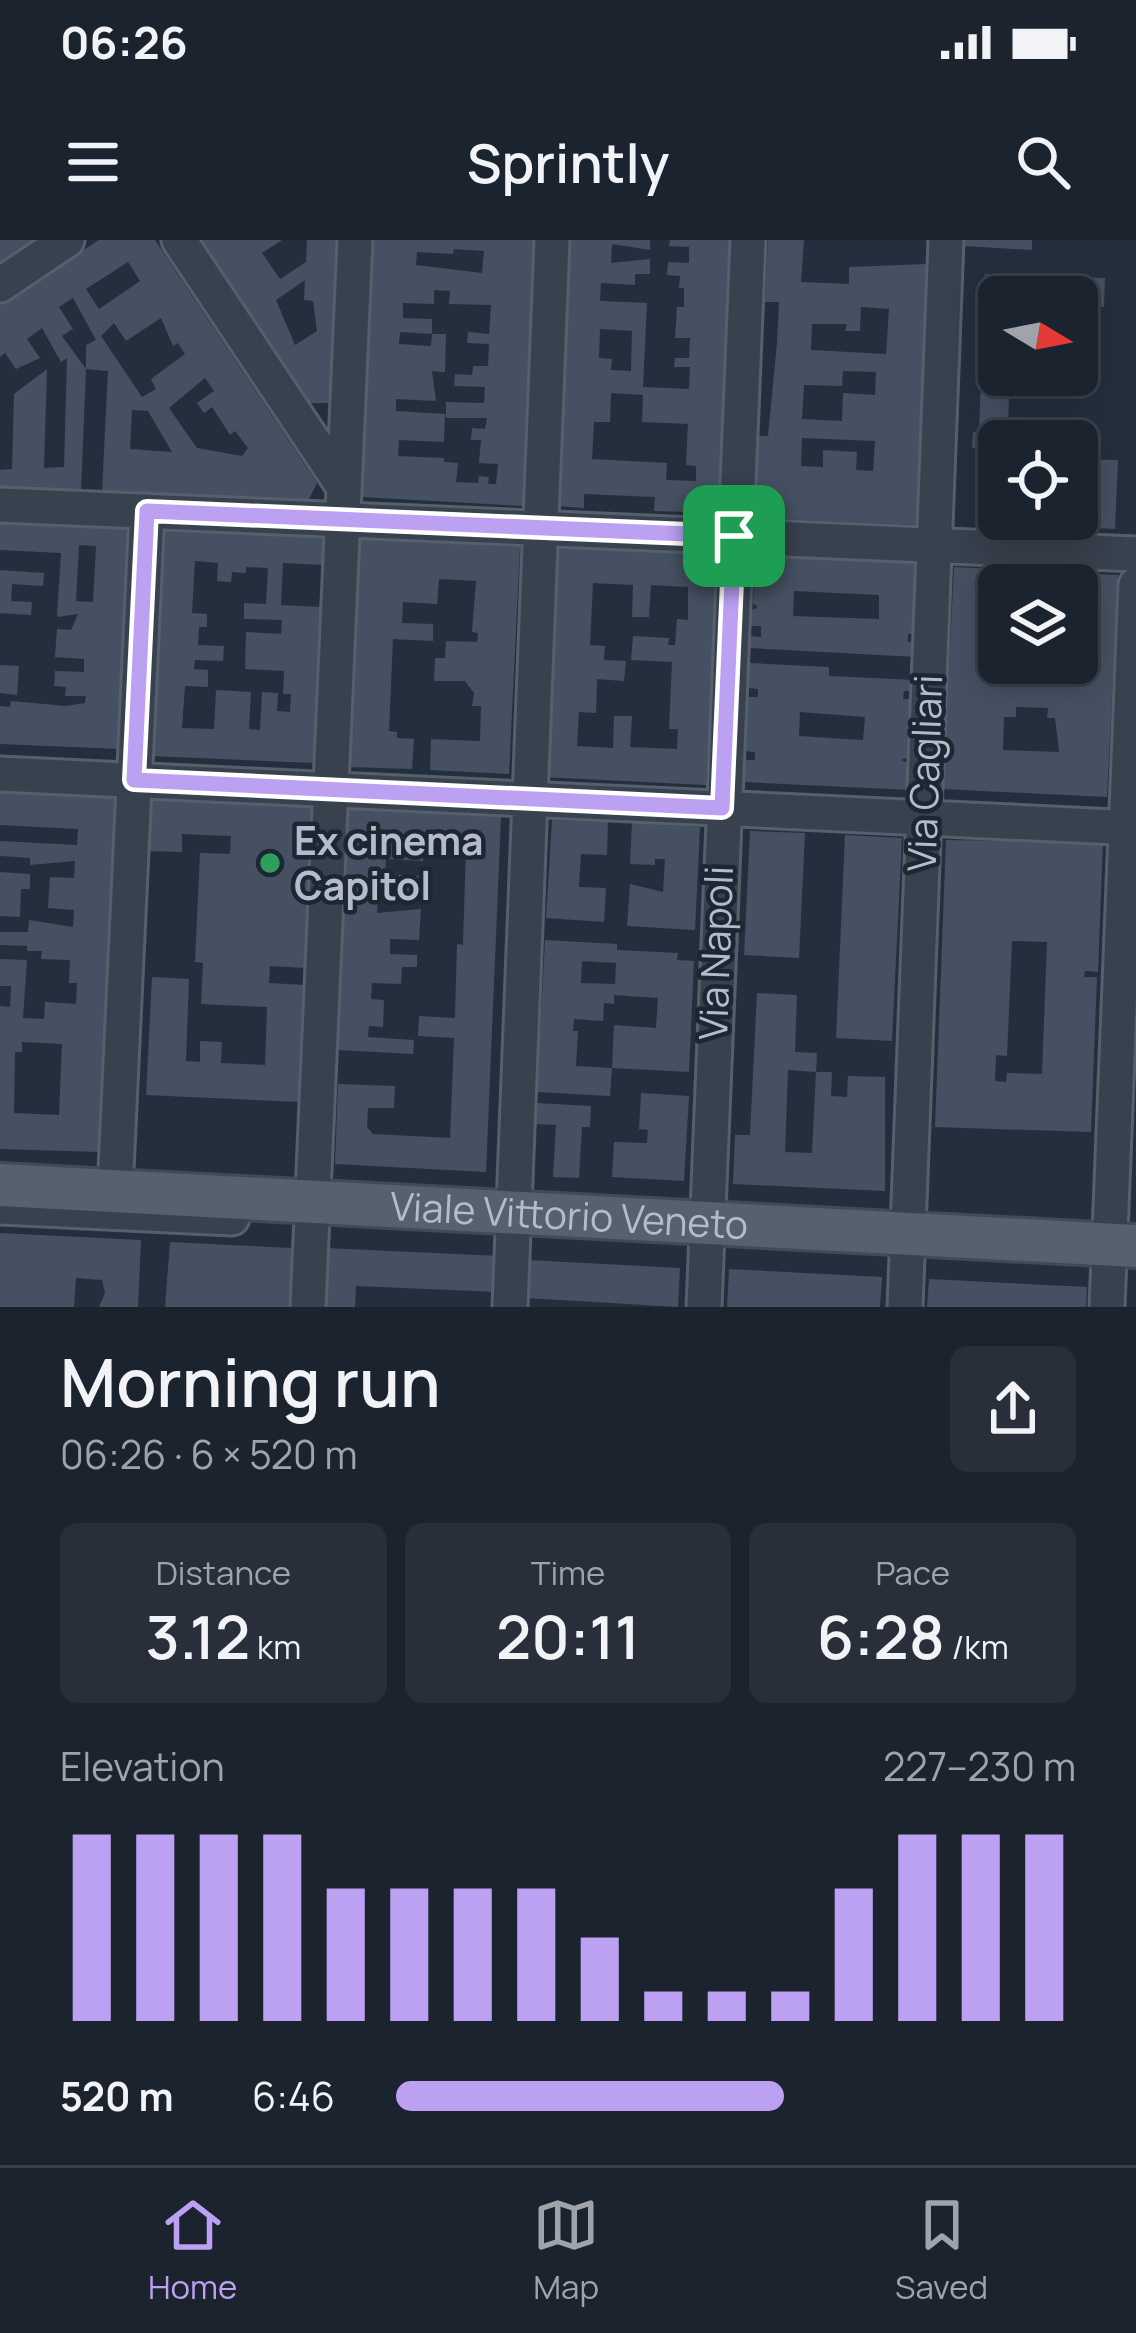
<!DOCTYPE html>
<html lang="en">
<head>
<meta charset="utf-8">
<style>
  body { margin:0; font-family:Manrope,sans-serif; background:#282f3a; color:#f1f3f6; height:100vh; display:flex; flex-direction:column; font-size:45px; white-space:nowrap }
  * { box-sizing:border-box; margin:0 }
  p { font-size:39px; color:#a0a4aa }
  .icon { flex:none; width:66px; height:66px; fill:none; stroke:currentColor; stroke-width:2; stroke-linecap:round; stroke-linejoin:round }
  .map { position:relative; height:1067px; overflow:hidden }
  .sheet { display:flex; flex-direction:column; background:#1b232e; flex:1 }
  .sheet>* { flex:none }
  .needle { width:78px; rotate:100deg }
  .fabs { position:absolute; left:978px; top:36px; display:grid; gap:24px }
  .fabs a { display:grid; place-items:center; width:120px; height:120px; border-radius:18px; background:#1b232e; box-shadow:0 6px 30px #0003,0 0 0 3px #39404a; font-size:60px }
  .pin { position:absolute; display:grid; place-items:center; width:102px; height:102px; color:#fff; margin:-51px; border-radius:24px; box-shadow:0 6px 18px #0006 }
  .round { display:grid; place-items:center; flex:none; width:126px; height:126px; border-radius:18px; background:#282f3a }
  .overview { display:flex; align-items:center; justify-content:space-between; height:204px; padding:0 60px }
  h1 { font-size:66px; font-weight:600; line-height:90px }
  .stats { display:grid; grid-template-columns:repeat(3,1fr); gap:18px; height:204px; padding:12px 60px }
  .stats div { display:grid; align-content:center; border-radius:18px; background:#282f3a; text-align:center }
  .stats b { font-size:60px; font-weight:600 }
  .stats small { font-size:33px; font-weight:400 }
  .stats p { font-size:33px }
  .chart { height:336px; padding:24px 60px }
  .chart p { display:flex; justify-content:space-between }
  .chart svg { width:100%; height:216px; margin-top:12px; stroke:#bca0f2; stroke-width:6 }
  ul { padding:0 60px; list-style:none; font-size:39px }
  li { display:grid; grid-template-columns:192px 144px 1fr; align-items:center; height:90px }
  li i { height:30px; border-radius:15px; background:#bca0f2 }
  .status { display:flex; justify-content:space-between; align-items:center; height:84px; padding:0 60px; background:#1b232e; direction:ltr }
  .status svg { height:33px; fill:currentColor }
  header { display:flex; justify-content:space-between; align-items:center; height:156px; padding:0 60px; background:#1b232e; font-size:54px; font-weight:600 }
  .tab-bar { display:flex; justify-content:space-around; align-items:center; height:168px; border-top:3px solid #39404a; background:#1b232e; font-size:33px; color:#a0a4aa }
  .tab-bar a { display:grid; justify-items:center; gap:6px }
  .tab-bar .current { color:#bca0f2 }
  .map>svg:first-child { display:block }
</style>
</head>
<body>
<div class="status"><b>06:26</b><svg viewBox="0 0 49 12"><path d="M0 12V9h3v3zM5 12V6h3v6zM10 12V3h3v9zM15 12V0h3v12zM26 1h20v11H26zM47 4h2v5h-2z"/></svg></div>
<header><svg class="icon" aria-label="menu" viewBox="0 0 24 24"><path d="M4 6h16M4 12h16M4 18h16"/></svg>Sprintly<svg class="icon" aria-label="search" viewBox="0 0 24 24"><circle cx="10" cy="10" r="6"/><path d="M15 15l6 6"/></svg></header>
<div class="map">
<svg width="1136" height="1067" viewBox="0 0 1136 1067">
  <rect width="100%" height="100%" fill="#242f3e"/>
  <g fill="#455162" fill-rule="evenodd">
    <polygon points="0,0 35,0 0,24"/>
    <path d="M99,0h56l162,243 -9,18 -206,-9 6,-121 -22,-2 -5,122 -81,-3v-18l12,-1 2,-75 33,-25 -3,99 20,-1 3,-109 -6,4 -19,-34 -15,11 13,19 -24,11 -11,-16 -5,4v-53zM128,22l12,19 -41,28 -13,-20zM73,58l23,42 -10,5v24l-24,-33 11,-7 -14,-22zM161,78l12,28 5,-3 7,11 -34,25 5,10 -14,8 -41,-61 13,-13 12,18zM205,138l9,13 -17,12 7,10 8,-6 18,28 5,-4 13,17 -6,8 -45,-8 -28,-40zM132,170l16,1 24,41 -42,-3z"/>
    <path d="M200,0h82l-20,13 18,26 26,-17 1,-22h31l-8,163h-22zM305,40l-1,20 9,1 4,30 -22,14 -19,-45z"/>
    <path d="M372,0h165l-14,266 -162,-9zM454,9l30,2 -2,22 -66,-8 1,-13 36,2zM434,50l16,1 -1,13 42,1 -2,29 -21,-2 -1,11 22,1 -1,22h-15l-1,9 -17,-1 -1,12 31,1 -1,16 -38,-1v16h41l-2,11 -13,-1 -1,12h10l-2,23 19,1 -2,20h-8l1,-7 -10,-1 -1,7 -22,-1 2,-19 -14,-1v-4l-46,-2 1,-16 45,2 1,-28 -49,-3v-12l40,2 -4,-30 13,1 1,-38h-14v-15l-29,-1v-15l31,1zM400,92l32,2 -1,12 -32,-2z"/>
    <path d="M570,0h80v10l-38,-6 -1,19 39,-4v15h-15v11l-34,-2 -1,18 47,2 -4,84 46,2 1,-22h-16l1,-9h14l1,-20h-15l2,-31h7v-19h-5l1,-12 -13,-1 1,-13 21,1v-16l-20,-1 1,-6h61l-12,273 -65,-2 1,-14 -71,-3v14l-27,-2zM600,89l32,2 -1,40 -20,-1 1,-11 -13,-1zM611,153l32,2 -1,27 46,2 -2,41 10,1v15l-30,-1 1,-17 -75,-4 2,-37h16z"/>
    <path d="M768,0h36l-3,42 48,2v-17l79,-3 -11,261 -162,-7 4,-82h9l9,-93 2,-41h-14zM861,67l28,2 -3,45 -75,-4 1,-26h35l-2,7h15zM843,131l33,1 -1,23 -32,-2 -1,28 -40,-2 2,-34 38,1zM802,198l73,3 -2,30 -17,-1 1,-18 -34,-2v17l-22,-1z"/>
    <polygon points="964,0 1032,0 1032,10 964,6"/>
    <polygon points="985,34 1105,38 1104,67 1092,66 1091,92 1077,91 1077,57 999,57 999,135 1037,135 1037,142 1010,140 1007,201 999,201 999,235 982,234 983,209 972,208 973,192 979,192"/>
    <polygon points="1077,219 1118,220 1115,289 994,284 995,250 999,279 1077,279"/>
    <path d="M0,280l128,6 -8,223 -120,-5v-38l10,1 1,-6 55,5 19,-3 1,-7h-21l1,-9 -12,-1 1,-15 29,1v-13l-29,-2 2,-28 14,1 7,-16 -21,3 4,-64 -61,-3zM79,305l17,1 -3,56 -17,-1z"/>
    <path d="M163,287l161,6 -1,32 -40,-2 -2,42 40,2 -8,156 -161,-7zM195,321l23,2 -1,18 14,1 1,-10 14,1v-6l22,1 -2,36 -22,-1v16l38,1 -1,14 -35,-2 -1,37 39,2 -1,23h8l-1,18 -13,-1 1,-18 -16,-1 -2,38 -11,-1 2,-37 -35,-2 -2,39 -32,-1 3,-42 23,1v-17l-14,-1 1,-9 28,1 1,-15 -26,-1 1,-18h8v-13l-15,-1z"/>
    <polygon points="359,298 520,307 509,534 430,530 431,499 480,501 481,466 472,466 474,453 465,441 434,441 435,418 445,418 446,401 477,402 478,393 472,392 476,341 439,339 437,364 403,362 402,383 433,384 433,401 393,399 389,491 397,492 397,498 414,499 412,529 349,527"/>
    <path d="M554,306l164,8 -12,231 -164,-8zM593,343l40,2 -1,32h17l2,-32 37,2v33l-11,-1 -2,26h-7l1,-7 -36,-2 -2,24 41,2 -3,67h9l-1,20 -47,-2 2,-31h-18l-1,32 -36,-2 2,-34 17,1 1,-34 27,2 2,-20 -22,-1 1,-14 -15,-1z"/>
    <path d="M755,315l166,8 -2,47 -6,5 5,5v14h-10v8l9,1v14l-167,-9v-12l11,1v-11h-10l1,-16 6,-3 -5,-4zM794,351l85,4v24l-86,-3z"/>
    <path d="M954,327l164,8 -11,222 -164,-8zM999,345h78v78h-9v9l-75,-3zM1016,467l32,1 -1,10h8l4,34 -56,-2 1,-33h12z"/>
    <polygon points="0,330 44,333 43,346 12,344 11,361 32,362 31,375 0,373"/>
    <path d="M749,423l80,4v9l87,4 -1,11h-11l-1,8h12l-3,57 -11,4 12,5 -2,25 -169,-8 1,-22h12v-8l-11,-1 3,-54h11v-8l-10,-1zM800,472l65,5 -2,23 -64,-4z"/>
    <polygon points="0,425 19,426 17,455 0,453"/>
    <path d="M0,549l117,6 -17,357 -100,-3v-143l10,1 1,-21h-11v-27l27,1 -4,58 21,1 1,-17 31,2 1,-21h-8l1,-23 -29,-1 1,-8h-15v-5l-27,-1v-13h28l1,-12 44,7 1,-17 -26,-2 2,-31 24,1 1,-17 -45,4v-7l-30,-2v-15l77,4 1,-16 -78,-4zM22,802l40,2 -3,71 -45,-2 1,-61h7z"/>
    <polygon points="151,559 309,567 313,572 306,728 270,726 269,743 305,745 300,862 146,855 152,737 189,739 186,821 200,822 200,801 222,802 221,823 265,825 267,767 201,764 203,723 195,722 200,613 230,614 231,596 182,594 182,612 148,611"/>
    <polygon points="348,569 501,577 486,932 335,924 338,844 395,846 394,868 368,868 367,887 373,894 450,898 454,798 418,796 419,776 455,778 457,704 463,705 466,606 424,603 423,621 386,619 385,634 422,636 421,655 379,646 377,673 421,669 419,700 390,699 390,714 417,715 417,727 402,727 401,744 372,743 371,759 384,760 383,787 369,786 368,797 414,800 413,814 338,810"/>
    <polygon points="552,580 608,582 607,615 581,614 579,647 606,648 604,682 546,678"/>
    <polygon points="632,583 700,587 695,690 627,686 630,644 663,652 665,619 655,619 655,625 630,624"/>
    <polygon points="750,591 805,593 799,718 744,715"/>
    <polygon points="845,595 902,598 892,801 836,798"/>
    <path d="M946,600l157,2 -5,130 -13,-1 -1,6h13l-6,155 -156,-5zM1012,701l35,1 -5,132 -35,-1 -1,9 -11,-1 1,-26 11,1z"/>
    <polygon points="0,632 30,634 30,649 21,649 20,677 0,676"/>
    <path d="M545,700l72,4v6l61,3 -1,7 17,1 -5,111 -77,-4 2,-43 42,3 2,-30 -44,-3v9l-10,-1 -1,18 -29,-2 -1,12h5l-2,35 36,2 -2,28 -73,-4zM582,721l34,2 -1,21 -34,-1z"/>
    <polygon points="757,753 797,755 795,812 817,813 816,832 788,830 785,912 812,913 816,832 832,832 831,856 847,857 848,836 885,837 885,951 733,944 735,895 750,895"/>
    <polygon points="641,853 689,856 684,941 612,937 614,902 647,903 648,890 639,889"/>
    <polygon points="537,863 591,866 590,887 582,887 579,938 553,937 556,885 535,884"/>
    <polygon points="0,993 141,1000 138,1067 99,1067 105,1053 102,1040 76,1038 74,1067 0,1067"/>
    <polygon points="170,1002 292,1008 289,1067 165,1067"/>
    <polygon points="326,1008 499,1016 497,1052 356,1046 355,1067 323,1067"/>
    <polygon points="527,1020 680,1028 678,1067 526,1058"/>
    <polygon points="729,1029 882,1037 880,1067 727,1067"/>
    <polygon points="929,1039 1087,1047 1086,1067 927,1067"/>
  </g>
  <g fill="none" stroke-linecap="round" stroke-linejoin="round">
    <defs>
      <g id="minor">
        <polyline points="179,0 343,246"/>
        <polyline points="0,45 67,0"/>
        <polyline points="0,265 1136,314"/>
        <polyline points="0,534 1136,588"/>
        <polyline points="115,951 147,271"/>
        <polyline points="0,967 232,978"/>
        <polyline points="308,1067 355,0"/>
        <polyline points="510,1067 552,0"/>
        <polyline points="704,1067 748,0"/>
        <polyline points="905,1067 946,0"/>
        <polyline points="1107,1067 1136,345"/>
      </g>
      <g id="major">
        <path id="s1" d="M0,945l1136,61"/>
      </g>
    </defs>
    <use href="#minor" stroke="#565f6c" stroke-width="39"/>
    <use href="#major" stroke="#414a57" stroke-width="48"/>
    <use href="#minor" stroke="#38414e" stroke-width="33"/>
    <use href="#major" stroke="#56606e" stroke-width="42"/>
  </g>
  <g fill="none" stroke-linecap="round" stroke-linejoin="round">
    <defs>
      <polygon id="route" points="147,271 734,296 722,568 134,540"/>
    </defs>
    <use href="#route" stroke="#fff" stroke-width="24"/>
    <use href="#route" stroke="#bca0f2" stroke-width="15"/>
  </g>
  <circle fill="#2e9e5b" stroke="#1d2633" stroke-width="4.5" cx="270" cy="623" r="12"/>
  <g text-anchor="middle" stroke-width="9" stroke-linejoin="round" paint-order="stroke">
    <g font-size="39" fill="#b4bcc9" stroke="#1d2633">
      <text transform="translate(925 533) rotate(-88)" y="14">Via Cagliari</text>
      <text transform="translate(716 713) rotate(-88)" y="14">Via Napoli</text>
      <text dy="14" stroke="none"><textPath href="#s1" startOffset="570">Viale Vittorio Veneto</textPath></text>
    </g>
    <g font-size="39" font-weight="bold" fill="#b4bcc9" stroke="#1d2633" text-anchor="start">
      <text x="294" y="615">Ex cinema<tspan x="294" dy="45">Capitol</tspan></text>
    </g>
  </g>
</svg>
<div class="fabs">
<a><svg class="needle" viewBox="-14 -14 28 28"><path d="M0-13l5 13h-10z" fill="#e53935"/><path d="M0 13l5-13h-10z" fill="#a0a4aa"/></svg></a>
<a><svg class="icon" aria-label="locate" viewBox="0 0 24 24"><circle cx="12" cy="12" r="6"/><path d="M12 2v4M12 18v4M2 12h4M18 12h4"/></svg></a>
<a><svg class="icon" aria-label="layers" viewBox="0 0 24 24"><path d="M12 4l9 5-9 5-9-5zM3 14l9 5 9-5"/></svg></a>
</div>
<div class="pin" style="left:734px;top:296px;background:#1e9e55"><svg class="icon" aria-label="arrive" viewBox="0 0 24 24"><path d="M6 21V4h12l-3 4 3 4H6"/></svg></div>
</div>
<section class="sheet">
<div class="overview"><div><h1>Morning run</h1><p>06:26 · 6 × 520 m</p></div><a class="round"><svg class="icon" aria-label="share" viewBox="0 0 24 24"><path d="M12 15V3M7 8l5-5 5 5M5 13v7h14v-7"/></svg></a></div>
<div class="stats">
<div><p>Distance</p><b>3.12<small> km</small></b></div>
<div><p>Time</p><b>20:11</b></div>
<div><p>Pace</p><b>6:28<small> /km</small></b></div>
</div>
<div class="chart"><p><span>Elevation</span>227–230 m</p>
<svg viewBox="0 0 160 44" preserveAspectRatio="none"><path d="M5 44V6M15 44V6M25 44V6M35 44V6M45 44V17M55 44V17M65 44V17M75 44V17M85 44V27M95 44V38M105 44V38M115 44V38M125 44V17M135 44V6M145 44V6M155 44V6"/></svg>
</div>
<ul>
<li><b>520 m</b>6:46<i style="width:57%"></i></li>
</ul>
</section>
<nav class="tab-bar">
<a class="current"><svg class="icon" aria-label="home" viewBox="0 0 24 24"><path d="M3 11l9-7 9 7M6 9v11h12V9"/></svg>Home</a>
<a><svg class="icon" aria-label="map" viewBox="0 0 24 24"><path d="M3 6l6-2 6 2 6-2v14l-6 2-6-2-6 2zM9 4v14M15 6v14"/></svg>Map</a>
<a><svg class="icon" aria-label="saved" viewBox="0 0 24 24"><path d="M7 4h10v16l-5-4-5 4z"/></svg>Saved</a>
</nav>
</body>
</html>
